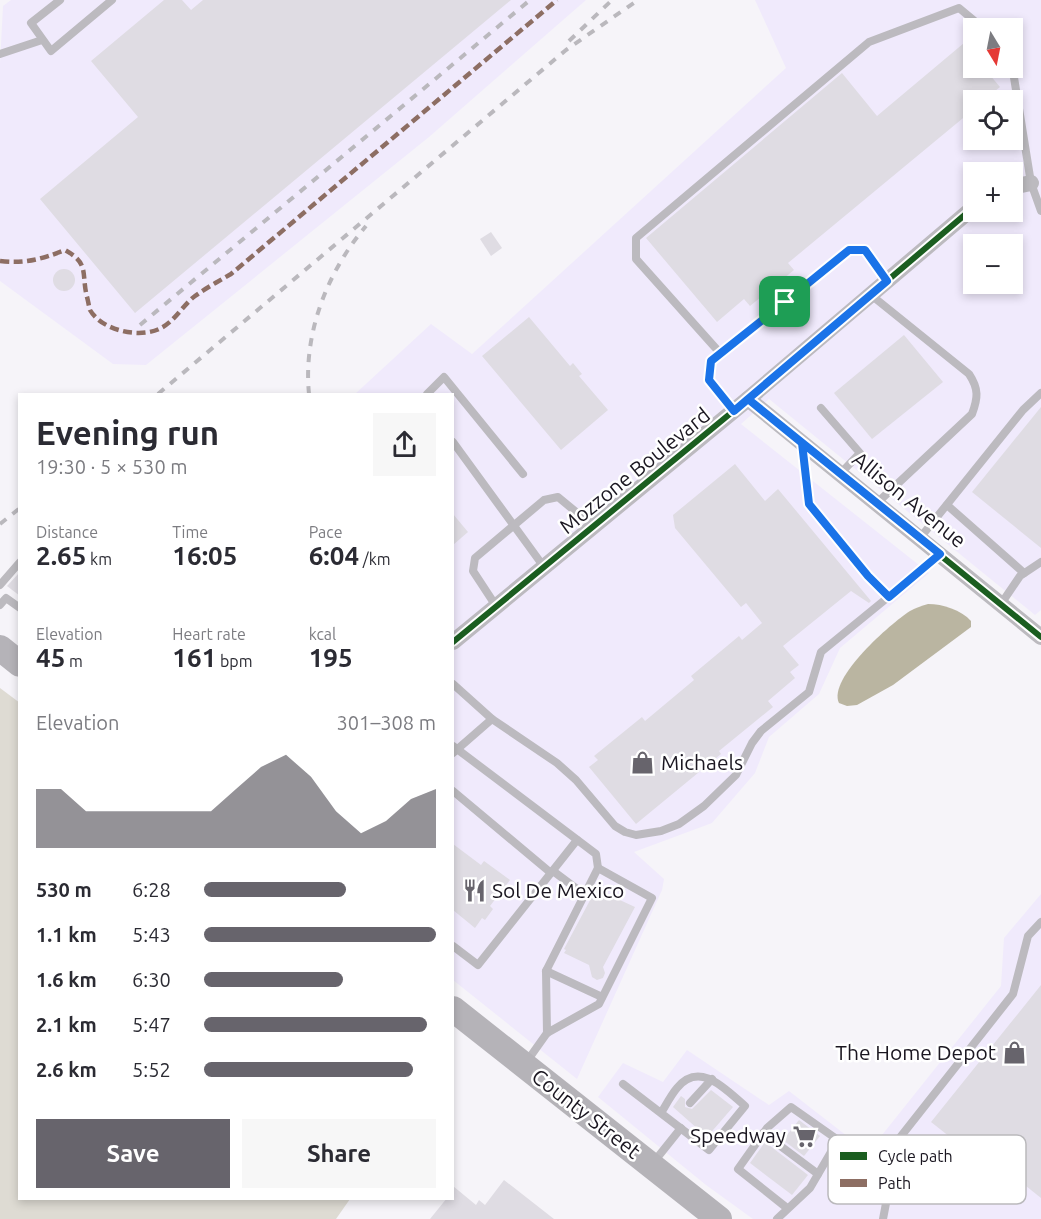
<!DOCTYPE html>
<html lang="en">
<head>
<meta charset="utf-8">
<style>
  body { margin:0; font-family:Ubuntu,sans-serif; background:#f7f7f7; color:#2b2b33; height:100vh; display:flex; flex-direction:column; font-size:22px; white-space:nowrap }
  * { box-sizing:border-box; margin:0 }
  p { font-size:20px; color:#7c7c81 }
  .icon { flex:none; width:33px; height:33px; fill:none; stroke:currentColor; stroke-width:2; stroke-linecap:round; stroke-linejoin:round }
  .map { position:relative; flex:1; overflow:hidden }
  .details { position:absolute; left:18px; top:393px; width:436px; height:807px; display:flex; flex-direction:column; background:#fff; border-radius:0px; box-shadow:0 3px 9px #0003 }
  .details>* { flex:none }
  .needle { width:39px; rotate:170deg }
  .tools { position:absolute; left:963px; top:18px; display:grid; gap:12px }
  .tools a { display:grid; place-items:center; width:60px; height:60px; border-radius:0px; background:#fff; box-shadow:0 3px 9px #0003; font-size:30px }
  .pin { position:absolute; display:grid; place-items:center; width:51px; height:51px; color:#fff; margin:-26px; border-radius:12px; box-shadow:0 3px 9px #0006 }
  .round { display:grid; place-items:center; flex:none; width:63px; height:63px; border-radius:0px; background:#f7f7f7 }
  .overview { display:flex; align-items:center; justify-content:space-between; height:102px; padding:0 18px }
  h1 { font-size:33px; font-weight:700; line-height:45px }
  .metrics { display:grid; grid-template-columns:repeat(3,1fr); gap:9px; height:102px; padding:6px 18px }
  .metrics div { display:grid; align-content:center }
  .metrics b { font-size:26px; font-weight:700 }
  .metrics small { font-size:16px; font-weight:400 }
  .metrics p { font-size:16px }
  .chart { height:168px; padding:12px 18px }
  .chart p { display:flex; justify-content:space-between }
  .chart svg { width:100%; height:108px; margin-top:6px; fill:#67646c; opacity:.7 }
  .button { display:flex; gap:12px; margin-top:auto; padding:12px 18px }
  .button a { flex:1; height:69px; border-radius:0px; background:#67646c; color:#fff; font-size:24px; font-weight:700; line-height:69px; text-align:center }
  .button a+a { background:#f7f7f7; color:#2b2b33 }
  ul { padding:0 18px; list-style:none; font-size:20px }
  li { display:grid; grid-template-columns:96px 72px 1fr; align-items:center; height:45px }
  li i { height:15px; border-radius:8px; background:#67646c }
  .map>svg:first-child { display:block }
</style>
</head>
<body>
<div class="map">
<svg width="1041" height="1219" viewBox="0 0 1041 1219">
  <rect width="100%" height="100%" fill="#f6f4f9"/>
  <g fill="#f0eafc" fill-rule="evenodd">
    <polygon points="11,0 586,0 429,137 146,365 113,364 0,281 0,64 3,6"/>
    <path d="M755,0h286v610l-6,5 -266,-216 -28,25 188,149 -89,75 -21,46 -50,43 -14,36 -43,50 -78,29 30,27 -2,11 -85,189 -124,-99v-586h-98l76,-70 41,30 314,-286zM974,28h38v40h-38zM974,100h38v40h-38zM974,172h38v40h-38zM974,244h38v40h-38z"/>
    <polygon points="1041,894 1041,1219 753,1219 706,1185 598,1097 623,1063 663,1082 687,1050 769,1105 789,1091 856,1143 829,1188 842,1200 882,1135 1001,986 1004,938"/>
  </g>
  <polygon fill="#dedbd3" points="0,688 20,703 20,1198 350,1199 336,1219 0,1219"/>
  <path fill="#bab5a1" d="M928,604c15,0 33,6 43,17v6l-78,58 -36,20 -10,1 -8,-3c-12,-24 52,-80 71,-92 5,-3 11,-5 18,-7z"/>
  <g fill="#dfdce3">
    <polygon points="164,0 182,0 191,10 203,0 511,0 135,313 40,199 138,117 91,61"/>
    <polygon points="964,43 974,55 974,68 984,68 1000,87 984,100 974,100 974,109 788,263 794,270 750,306 744,299 717,322 646,238 842,73 877,116"/>
    <polygon points="491,232 502,248 491,256 480,239"/>
    <circle cx="64" cy="280" r="11"/>
    <polygon points="529,317 570,366 573,363 582,374 579,376 608,410 561,450 482,356"/>
    <polygon points="904,335 943,382 872,439 834,393"/>
    <polygon points="1041,407 1041,548 972,492"/>
    <polygon points="735,464 765,501 778,489 871,601 869,603 851,591 783,646 799,665 790,672 795,678 768,701 773,707 719,751 721,754 636,824 589,767 598,760 594,756 642,717 645,721 694,680 691,676 739,636 742,640 762,623 746,603 741,607 675,528 673,515"/>
    <polygon points="453,514 468,532 453,545"/>
    <polygon points="19,573 20,574 20,596 7,586"/>
    <polygon points="453,844 481,865 484,861 510,880 490,906 493,909 485,920 482,918 475,928 453,910"/>
    <polygon points="596,889 635,907 603,967 605,973 603,978 597,980 592,977 589,965 564,953 566,950 564,949"/>
    <polygon points="1041,985 1041,1198 1001,1166 972,1202 945,1180 969,1152 931,1122"/>
    <polygon points="711,1090 733,1107 707,1137 673,1107 681,1096 685,1099 685,1107 692,1109"/>
    <polygon points="799,1120 820,1136 804,1156 783,1140"/>
    <polygon points="765,1142 808,1175 792,1195 750,1163"/>
    <polygon points="504,1180 554,1219 430,1219 447,1198 453,1198 453,1186 476,1205 479,1200 485,1205"/>
  </g>
  <g fill="none" stroke-linecap="round" stroke-linejoin="round">
    <g stroke="#bcbabf" stroke-width="8">
      <polyline points="60,0 31,23 51,51 112,0"/>
      <polyline points="0,54 42,40"/>
      <polyline points="1012,65 1031,183 1041,211"/>
      <polyline points="887,281 865,250 849,250 720,353 636,259 636,238 869,42 959,8 983,28"/>
      <path d="M871,295l98,79c10,15 9,24 3,40l-95,89"/>
      <polyline points="720,353 711,361 709,380 734,411"/>
      <polyline points="427,394 444,377 523,474"/>
      <polyline points="821,408 860,453 840,474"/>
      <polyline points="453,442 544,567"/>
      <polyline points="802,444 809,504 868,575 889,597"/>
      <polyline points="947,505 1024,573"/>
      <polyline points="920,538 1023,410 1041,393"/>
      <polyline points="0,585 20,562"/>
      <polyline points="1001,604 1020,576 1041,562"/>
      <polyline points="0,605 6,598 20,608"/>
      <polyline points="496,606 473,571 475,558 544,500 558,497 593,526"/>
      <polyline points="453,684 492,719 557,763 576,780 615,826 625,832 636,835 661,831 679,824 704,806 736,775 752,743 761,731 809,692 821,652 941,554"/>
      <polyline points="453,746 596,854 598,868 546,971 547,1033"/>
      <polyline points="453,753 492,719"/>
      <polyline points="453,791 551,873"/>
      <polyline points="553,871 585,895"/>
      <polyline points="453,946 478,965 577,840"/>
      <polyline points="546,971 602,997"/>
      <polyline points="525,1064 547,1033 599,1004 652,898 598,868"/>
      <path d="M623,1084l86,66 36,-44c-19,-16 -45,-46 -68,-18 -6,7 -11,17 -16,25"/>
      <polyline points="690,1103 712,1079"/>
      <polyline points="763,1133 818,1174"/>
      <polyline points="653,1163 681,1128"/>
      <polyline points="777,1219 810,1188 838,1140 791,1107 767,1128 738,1169 787,1208"/>
      <polyline points="883,1219 898,1140 1013,994 1028,936 1041,922"/>
    </g>
    <g stroke="#bcbabf" stroke-width="16">
      <polyline points="1012,187 1031,183"/>
      <polyline points="748,399 1041,637"/>
      <polyline points="453,642 748,399 974,207"/>
    </g>
    <g stroke="#b5b3b8" stroke-width="26">
      <polyline points="0,648 20,664"/>
      <polyline points="453,1009 719,1219"/>
    </g>
    <g stroke="#bab8bd" stroke-width="4" stroke-dasharray="8 8" stroke-linecap="butt">
      <polyline points="569,41 612,0"/>
      <polyline points="140,325 530,0"/>
      <polyline points="158,394 566,50 638,0"/>
      <path d="M309,394c-6,-60 18,-122 57,-168"/>
      <polyline points="0,524 20,508"/>
    </g>
    <path stroke="#8d6e63" stroke-width="4.5" stroke-dasharray="9 4.5" stroke-linecap="butt" d="M0,261c25,3 42,-2 65,-11 25,14 16,23 22,47 1,3 2,10 3,13 12,21 51,29 71,18 14,-7 22,-23 34,-32 11,-8 24,-15 36,-22l326,-274"/>
    <defs>
      <g id="cycleway">
        <polyline points="748,399 1041,637"/>
        <polyline points="453,642 748,399 974,207"/>
      </g>
    </defs>
    <use href="#cycleway" stroke="#fff" stroke-width="10"/>
    <use href="#cycleway" stroke="#1b5e20" stroke-width="6"/>
  </g>
  <g fill="none" stroke-linecap="round" stroke-linejoin="round">
    <defs>
      <polyline id="route" points="785,302 711,361 709,380 734,411 748,399 802,443 809,504 868,576 889,597 940,554 748,399 887,281 865,250 849,250 785,302"/>
    </defs>
    <use href="#route" stroke="#fff" stroke-width="12"/>
    <use href="#route" stroke="#1a73e8" stroke-width="8"/>
  </g>
  <defs>
    <symbol id="shop-bare" viewBox="-9 -9 18 18"><path d="M-5-2.5h2.3a2.7 3.5 0 0 1 5.4 0H5L5.5 6h-11ZM-1.5-2.5h3a1.5 2.3 0 0 0-3 0Z" fill="#67646c" stroke="#fff" stroke-width="2.5" paint-order="stroke"/></symbol>
    <symbol id="restaurant-bare" viewBox="-9 -9 18 18"><path d="M-5-6h1v4h1v-4h1v4h1v-4h1v5L-1.5 .5V6h-2V.5L-5-1ZM5-6V6H3V1.5H1.5Q1.5-4 5-6Z" fill="#67646c" stroke="#fff" stroke-width="2.5" paint-order="stroke"/></symbol>
    <symbol id="supermarket-bare" viewBox="-9 -9 18 18"><path d="M-6-5.5h2.5l.6 2H6L4.5 2H-2.5L-4.4-4H-6ZM-1.5 3.2a1.3 1.3 0 1 0 .1 0ZM3 3.2a1.3 1.3 0 1 0 .1 0Z" fill="#67646c" stroke="#fff" stroke-width="2.5" paint-order="stroke"/></symbol>
  </defs>
  <g fill-rule="evenodd">
    <use href="#shop-bare" x="626" y="746" width="33" height="33"/>
    <use href="#restaurant-bare" x="458" y="874" width="33" height="33"/>
    <use href="#shop-bare" x="998" y="1036" width="33" height="33"/>
    <use href="#supermarket-bare" x="788" y="1120" width="33" height="33"/>
  </g>
  <g text-anchor="middle" stroke-width="5" stroke-linejoin="round" paint-order="stroke">
    <g font-size="21" fill="#1a1620" stroke="#fff">
      <text transform="translate(635 471) rotate(-39)" y="7">Mozzone Boulevard</text>
      <text transform="translate(909 500) rotate(39)" y="7">Allison Avenue</text>
      <text transform="translate(586 1114) rotate(38)" y="7">County Street</text>
    </g>
    <g font-size="21" fill="#1a1620" stroke="#fff" text-anchor="start">
      <text x="661" y="770">Michaels</text>
      <text x="492" y="898">Sol De Mexico</text>
      <text x="996" y="1060" text-anchor="end">The Home Depot</text>
      <text x="786" y="1143" text-anchor="end">Speedway</text>
    </g>
  </g>
  <rect x="828" y="1135" width="198" height="69" rx="9" fill="#fff" stroke="#bab9bc" stroke-width="1.5"/>
  <rect x="840" y="1152" width="27" height="8" fill="#1b5e20"/>
  <rect x="840" y="1179" width="27" height="8" fill="#8d6e63"/>
  <g font-size="16" fill="#1a1620">
    <text x="878" y="1162">Cycle path</text>
    <text x="878" y="1189">Path</text>
  </g>
</svg>
<div class="tools">
<a><svg class="needle" viewBox="-14 -14 28 28"><path d="M0-13l5 13h-10z" fill="#e53935"/><path d="M0 13l5-13h-10z" fill="#7c7c81"/></svg></a>
<a><svg class="icon" aria-label="locate" viewBox="0 0 24 24"><circle cx="12" cy="12" r="6"/><path d="M12 2v4M12 18v4M2 12h4M18 12h4"/></svg></a>
<a>+</a>
<a>−</a>
</div>
<div class="pin" style="left:785px;top:302px;background:#1e9e55"><svg class="icon" aria-label="arrive" viewBox="0 0 24 24"><path d="M6 21V4h12l-3 4 3 4H6"/></svg></div>
<section class="details">
<div class="overview"><div><h1>Evening run</h1><p>19:30 · 5 × 530 m</p></div><a class="round"><svg class="icon" aria-label="share" viewBox="0 0 24 24"><path d="M12 15V3M7 8l5-5 5 5M5 13v7h14v-7"/></svg></a></div>
<div class="metrics">
<div><p>Distance</p><b>2.65<small> km</small></b></div>
<div><p>Time</p><b>16:05</b></div>
<div><p>Pace</p><b>6:04<small> /km</small></b></div>
</div>
<div class="metrics">
<div><p>Elevation</p><b>45<small> m</small></b></div>
<div><p>Heart rate</p><b>161<small> bpm</small></b></div>
<div><p>kcal</p><b>195</b></div>
</div>
<div class="chart"><p><span>Elevation</span>301–308 m</p>
<svg viewBox="0 0 160 44" preserveAspectRatio="none"><path d="M0 44V20L10 20L20 29L30 29L40 29L50 29L60 29L70 29L80 20L90 11L100 6L110 15L120 29L130 38L140 33L150 24L160 20V44z"/></svg>
</div>
<ul>
<li><b>530 m</b>6:28<i style="width:61%"></i></li>
<li><b>1.1 km</b>5:43<i style="width:100%"></i></li>
<li><b>1.6 km</b>6:30<i style="width:60%"></i></li>
<li><b>2.1 km</b>5:47<i style="width:96%"></i></li>
<li><b>2.6 km</b>5:52<i style="width:90%"></i></li>
</ul>
<div class="button"><a>Save</a><a>Share</a></div>
</section>
</div>
</body>
</html>
